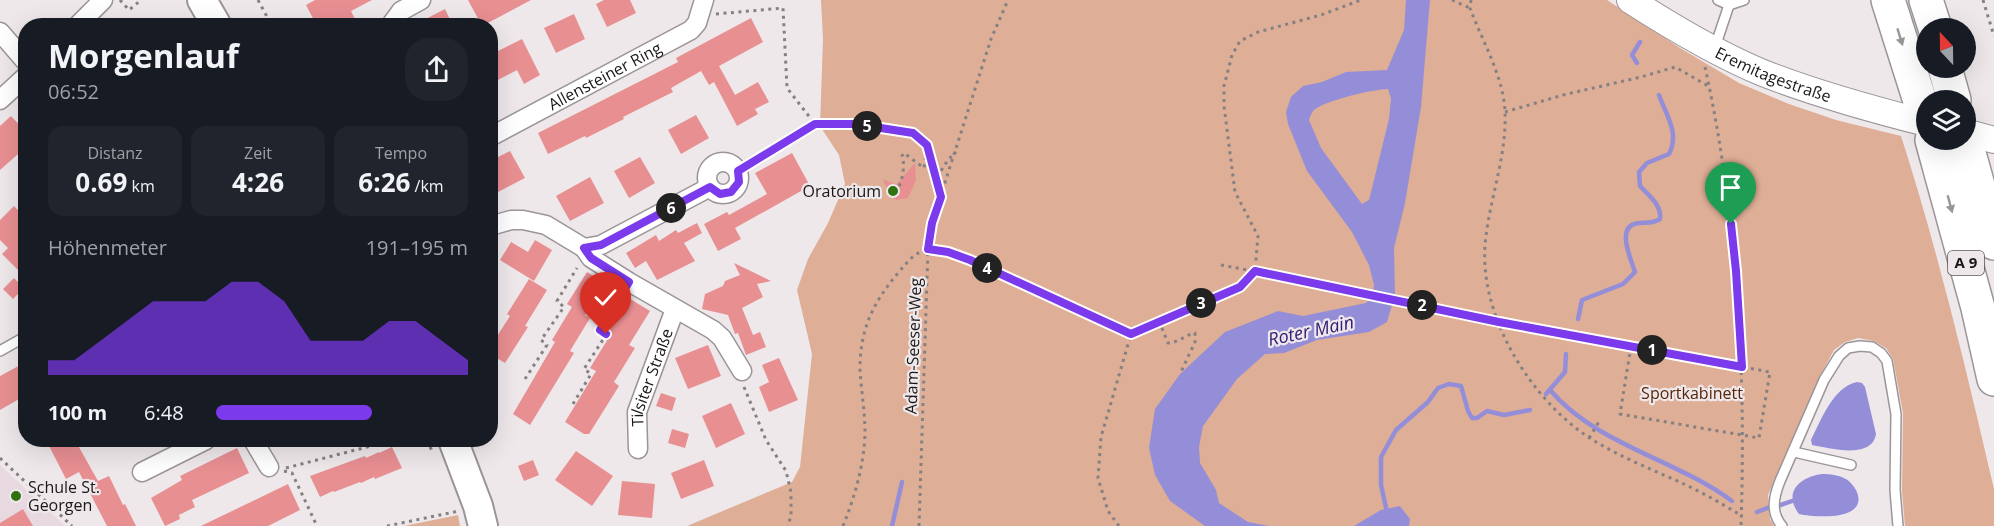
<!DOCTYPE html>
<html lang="de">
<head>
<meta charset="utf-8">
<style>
  body { margin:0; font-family:"Open Sans",sans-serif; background:#20242c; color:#f1f3f6; height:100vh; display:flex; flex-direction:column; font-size:22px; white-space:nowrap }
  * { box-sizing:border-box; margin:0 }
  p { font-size:20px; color:#9ea1a6 }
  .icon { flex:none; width:33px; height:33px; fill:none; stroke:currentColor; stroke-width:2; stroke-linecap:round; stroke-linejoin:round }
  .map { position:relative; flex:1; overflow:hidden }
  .side { position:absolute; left:18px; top:18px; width:480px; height:429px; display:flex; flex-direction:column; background:#171b24; border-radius:24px; box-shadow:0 6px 24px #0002 }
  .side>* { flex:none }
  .needle { width:39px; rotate:338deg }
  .tools { position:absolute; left:1916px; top:18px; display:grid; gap:12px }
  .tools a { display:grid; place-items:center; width:60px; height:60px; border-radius:50%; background:#171b24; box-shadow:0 6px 24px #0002; font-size:30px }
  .pin { position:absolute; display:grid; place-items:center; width:51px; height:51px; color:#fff; margin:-62px -26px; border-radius:50% 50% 50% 0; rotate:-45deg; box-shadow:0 0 6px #0007 }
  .pin .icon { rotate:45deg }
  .km { position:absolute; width:30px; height:30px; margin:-15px; border-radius:50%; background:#222; color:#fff; font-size:16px; line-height:30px; text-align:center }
  .round { display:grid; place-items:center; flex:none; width:63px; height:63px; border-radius:24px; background:#20242c }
  .overview { display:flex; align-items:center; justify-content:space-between; height:102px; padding:0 30px }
  h1 { font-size:33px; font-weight:700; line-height:45px }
  .metrics { display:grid; grid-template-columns:repeat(3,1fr); gap:9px; height:102px; padding:6px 30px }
  .metrics div { display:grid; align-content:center; border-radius:15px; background:#20242c; text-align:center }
  .metrics b { font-size:26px; font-weight:700 }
  .metrics small { font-size:16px; font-weight:400 }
  .metrics p { font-size:16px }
  .chart { height:168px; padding:12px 30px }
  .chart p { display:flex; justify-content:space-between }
  .chart svg { width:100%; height:108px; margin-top:6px; fill:#7c3aed; opacity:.7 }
  ul { padding:0 30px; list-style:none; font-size:20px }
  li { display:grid; grid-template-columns:96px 72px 1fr; align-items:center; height:45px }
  li i { height:15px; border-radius:8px; background:#7c3aed }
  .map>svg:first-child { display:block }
</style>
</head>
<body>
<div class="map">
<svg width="1994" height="526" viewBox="0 0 1994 526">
  <rect width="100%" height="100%" fill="#eee8eb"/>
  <polygon fill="#e8d9e0" points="0,465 65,526 0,526"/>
  <g fill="#dfae96">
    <path d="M821,0h786l73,48 59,35 50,21 47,16 65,16c35,109 62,220 88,332l5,21v37h-89l-3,-35 1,-78 -10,-54 -7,-11 -12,-7 -16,-3 -13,4 -11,8 -14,26 -52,119 2,24 4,7h-1087l105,-44 8,-15 12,-113 -15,-64 11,-31 20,-36 17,-39 -6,-29 -19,-29 3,-87z"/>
    <polygon points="458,515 460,526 404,526"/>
  </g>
  <g fill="#948ed9" fill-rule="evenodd">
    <path d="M1406,0h24l-9,107 -16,96 -11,45 1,47 -8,27 -18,10 -52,8 -33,13 -19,1 -28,25 -34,47 -4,21 1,16 16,27 3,13 29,19 21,4h-64l-35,-25 -15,-26 -6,-27 6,-39 25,-35 45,-42 53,-21 25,5 63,-13 7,-8 1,-10 -5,-20 -17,-33 -45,-61 -19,-47 -2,-12 5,-15 12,-11 19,-4 24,-10 41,-2 17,-40zM1388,89l3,9 -2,21 -20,81 -7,4 -41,-56 -12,-28c1,-3 2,-6 4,-9 9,-10 61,-22 75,-22z"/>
    <path d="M1857,382l5,1 3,4 11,47c-4,26 -47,14 -64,11l-1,-5c10,-20 22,-53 46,-58z"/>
    <path d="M1822,474c8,0 17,1 24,5 8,5 18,20 9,29 -10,11 -42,9 -56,6 -16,-21 0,-37 23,-40z"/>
    <polygon points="1400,506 1410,519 1409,526 1354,526 1381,510"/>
  </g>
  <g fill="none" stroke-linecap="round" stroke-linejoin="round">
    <g stroke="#948ed9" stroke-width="4.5">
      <polyline points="1637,63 1632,55 1640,42"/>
      <path d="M1578,319l4,-19 41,-16 12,-12c-4,-13 -20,-46 3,-49 8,-1 14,1 22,-4 2,-14 -11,-23 -20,-33l-1,-14 8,-9 22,-9c11,-21 -3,-39 -10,-59"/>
      <path d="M1550,390c47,55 125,69 182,111"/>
      <polyline points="1546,394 1565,372 1566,354"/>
      <polyline points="1778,506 1792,501"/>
      <polyline points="1757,512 1770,507"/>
      <polyline points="892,526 902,482"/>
      <polyline points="1390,526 1381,485 1381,457 1396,430 1428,402 1438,388 1449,384 1461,386 1468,411 1472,418 1477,418 1487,411 1504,415 1530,410"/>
    </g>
  </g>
  <g fill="#e88f92">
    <polygon points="315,0 372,0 351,11 355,19 344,26 317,26 306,5"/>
    <polygon points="468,0 531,0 482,26"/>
    <polygon points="604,0 630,0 636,13 607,27 596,4"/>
    <polygon points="445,9 453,26 412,26"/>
    <polygon points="574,14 585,39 556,53 544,28"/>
    <polygon points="751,18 763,42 719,66 735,95 758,82 769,102 755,109 758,114 737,126 714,82 709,85 701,71 671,88 673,92 623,117 624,119 586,138 585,136 548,154 538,133 678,62 676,58"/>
    <polygon points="522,39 540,75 524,84 517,70 490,84 490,55"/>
    <polygon points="696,115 709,138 681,154 668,130"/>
    <polygon points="11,116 26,132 26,147 0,170 0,126"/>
    <polygon points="510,151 525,178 498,192 490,178 490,161"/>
    <polygon points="792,153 810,186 735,228 741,239 718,251 704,224 727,212 729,215 767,194 755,173"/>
    <polygon points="640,157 655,183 629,198 614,171"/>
    <polygon points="915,163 916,180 908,198 896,200 890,196 883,179 896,185"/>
    <polygon points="590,177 604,203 570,221 556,196"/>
    <polygon points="14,206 26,218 26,264 19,271 2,254 8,248 0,240 0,220"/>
    <polygon points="697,223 702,233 684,243 695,261 657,280 646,261 635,268 626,253 656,235 659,241 676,230 678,233"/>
    <polygon points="535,240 552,250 534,281 500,260 511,242 528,252"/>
    <polygon points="734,263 771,281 757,284 763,297 742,308 753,335 760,332 766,347 746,355 738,333 735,334 728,315 702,309 705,294 723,286 725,281 740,275"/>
    <polygon points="587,272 605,283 585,315 590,318 570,351 574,353 530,425 513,414 555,342 552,340 572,307 567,304"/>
    <polygon points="14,278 24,288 13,299 3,289"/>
    <polygon points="529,279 547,290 525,326 528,327 505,363 490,354 490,347 510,316 507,314"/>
    <polygon points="627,297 650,311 629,345 635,348 614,382 619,386 589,434 584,434 565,422 596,371 590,368 611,334 606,331"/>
    <polygon points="708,345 721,376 688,389 675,358"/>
    <polygon points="779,358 798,400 769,412 759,387 769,382 762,365"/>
    <polygon points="26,362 26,395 0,410 0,376"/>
    <polygon points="661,393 676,398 672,411 656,406"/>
    <polygon points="731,403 745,434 716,448 702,416"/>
    <polygon points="672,429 689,434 685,448 668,443"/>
    <polygon points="61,440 75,440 98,481 109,476 123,505 125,504 136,526 107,526 79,472 66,479 49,446"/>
    <polygon points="392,447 402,468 375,479 374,477 361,483 360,482 334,492 333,491 320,497 310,476 365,456 366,458 379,452 379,453"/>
    <polygon points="237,448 249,473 192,500 195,507 179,515 180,519 165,526 151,498 182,480 180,476"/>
    <polygon points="576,451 613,476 592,506 555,480"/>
    <polygon points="533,460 539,475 524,481 518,466"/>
    <polygon points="704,460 714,486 681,499 671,473"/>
    <polygon points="622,481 655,484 652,518 618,515"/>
    <polygon points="288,484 300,510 268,526 201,526"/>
    <polygon points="23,509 33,526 0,526 0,523"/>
  </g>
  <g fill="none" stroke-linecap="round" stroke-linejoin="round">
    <defs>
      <g id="lane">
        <polyline points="1718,0 1729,5 1744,0"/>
        <polyline points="1715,47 1729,5"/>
        <polyline points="0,351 23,338 26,329"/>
        <polyline points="1794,452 1851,465"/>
        <path d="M1782,526c-12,-14 -8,-30 -2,-45l44,-101 15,-24 9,-8 12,-2 12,1 9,6 6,8 9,53 -1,76 3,36"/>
      </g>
      <g id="street">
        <polyline points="77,26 103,0"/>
        <polyline points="390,26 401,11 421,0"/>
        <polyline points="0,32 26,62"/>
        <polyline points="0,100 26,76"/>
        <path id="s1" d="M490,137l201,-107 6,-7 7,-23"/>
        <circle cx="723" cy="178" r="16"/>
        <polyline points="490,226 511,220 523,220 546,225 584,248 591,258 629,282 713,330 722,338 742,371"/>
        <polyline points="584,248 601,245 710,187"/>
        <polyline points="253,440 269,467"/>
        <path id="s2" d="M638,449l-1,-37 38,-103"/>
        <polyline points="142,472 206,440"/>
      </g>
      <g id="secondary">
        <path id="s3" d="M1630,0c42,27 87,54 133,73 53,21 108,36 163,50"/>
        <polyline points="1965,132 1994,140"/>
      </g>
      <g id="primary">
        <polyline points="202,0 217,26"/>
        <polyline points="453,440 478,506 483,526"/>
      </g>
      <g id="highway">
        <polyline points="1888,0 1926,120"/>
        <polyline points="1926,0 1935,28"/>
        <polyline points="1945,68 1954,100"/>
        <polyline points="1965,139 1994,243"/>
        <polyline points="1932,140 1978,308 1994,379"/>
      </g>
    </defs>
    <use href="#lane" stroke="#9b9598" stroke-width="12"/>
    <use href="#street" stroke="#9b9598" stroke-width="21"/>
    <use href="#secondary" stroke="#9b9598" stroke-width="28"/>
    <use href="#primary" stroke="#9b9598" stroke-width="32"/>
    <use href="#highway" stroke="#9b9598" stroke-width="36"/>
    <g stroke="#858183" stroke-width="3" stroke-dasharray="3 4.5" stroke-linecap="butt">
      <polyline points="120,0 129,10 141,0"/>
      <polyline points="258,0 272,26"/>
      <polyline points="1452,0 1470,8"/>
      <path d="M1471,0l-1,8c12,33 33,67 35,103 2,43 -14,84 -19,125 -10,71 37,151 91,193 33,25 73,39 109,56 19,9 38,20 56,31"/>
      <polyline points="1983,0 1994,36"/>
      <polyline points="716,14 783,8 787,88 815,124 738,171"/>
      <path d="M1705,67c33,151 41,305 36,459"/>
      <polyline points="1505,112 1563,95 1641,77 1675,67 1710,87"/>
      <polyline points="815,124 855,124 913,133 927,145"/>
      <polyline points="937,177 948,160 956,152"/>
      <path d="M899,186c4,-8 6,-22 3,-30l2,-3 20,15 3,-23 14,49"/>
      <path d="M1221,265c92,17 184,37 276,57 90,19 182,33 273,50l-11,66 -139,-24 11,-68"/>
      <path d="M1159,321l9,22c10,0 17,-8 27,-10v9l-15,32"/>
      <polyline points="525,379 547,345 541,340 564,307 557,301 577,268"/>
      <polyline points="744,387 766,440 786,471 791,492 791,515 788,526"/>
      <polyline points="573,404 591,374 584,369 606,335 600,330 620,297"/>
      <polyline points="1589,438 1600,420"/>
      <polyline points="427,440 432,451"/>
      <polyline points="0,458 72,526"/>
      <polyline points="286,468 394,440"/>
      <polyline points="284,471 292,473 317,526"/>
      <polyline points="387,526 459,511"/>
      <path d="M843,526c12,-30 21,-61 22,-93 0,-22 -4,-43 -5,-64 0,-40 13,-66 38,-96 18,-21 21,-26 50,-21l183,81"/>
      <polyline points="919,526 928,249 932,223 991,39 1008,0"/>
      <polyline points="1119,526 1108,511 1098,478 1101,437 1131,334 1240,287 1255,271 1258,236 1235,192 1224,106 1224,86 1232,55 1240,41 1258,32 1321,15 1361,0"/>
    </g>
    <use href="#lane" stroke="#fff" stroke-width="9"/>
    <use href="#street" stroke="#fff" stroke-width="18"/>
    <use href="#secondary" stroke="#fff" stroke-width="26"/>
    <use href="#primary" stroke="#fff" stroke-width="28"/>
    <use href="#highway" stroke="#fff" stroke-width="33"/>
  </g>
  <defs><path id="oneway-solid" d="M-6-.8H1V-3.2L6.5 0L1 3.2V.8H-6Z" transform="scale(1.5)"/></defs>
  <g fill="#989797">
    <use href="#oneway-solid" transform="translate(1900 37) rotate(73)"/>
    <use href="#oneway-solid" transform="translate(1950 204) rotate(75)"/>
  </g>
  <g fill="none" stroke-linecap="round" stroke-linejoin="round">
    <defs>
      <polyline id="route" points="606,334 600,330 629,282 591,258 584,248 601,245 710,187 720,194 731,192 739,182 738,171 815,124 855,124 913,133 927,145 941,197 932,223 928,249 948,252 970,260 1131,334 1240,287 1255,271 1499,322 1742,367 1736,271 1731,224"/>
    </defs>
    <use href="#route" stroke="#fff" stroke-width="12"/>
    <use href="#route" stroke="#7c3aed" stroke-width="8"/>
  </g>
  <g fill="#2f720f" stroke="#eee8eb" stroke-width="2">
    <circle cx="893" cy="191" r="6"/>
    <circle cx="16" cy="496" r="6"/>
  </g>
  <g text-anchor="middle" stroke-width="4.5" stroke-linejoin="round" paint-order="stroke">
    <rect fill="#eee8eb" stroke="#595657" stroke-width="1.5" x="1948" y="251" width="36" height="24" rx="4.5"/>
    <g font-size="15" font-weight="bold" fill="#191718">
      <text x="1966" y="268">A 9</text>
    </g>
    <g font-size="16" fill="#191718" stroke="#eee8eb">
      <text dy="6" stroke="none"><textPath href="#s3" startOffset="162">Eremitagestraße</textPath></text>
      <text dy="6" stroke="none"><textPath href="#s1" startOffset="130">Allensteiner Ring</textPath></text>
      <text transform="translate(913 346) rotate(-88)" y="6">Adam-Seeser-Weg</text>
      <text dy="6" stroke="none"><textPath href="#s2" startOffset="74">Tilsiter Straße</textPath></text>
    </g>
    <g font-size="16" fill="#191718" stroke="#eee8eb" text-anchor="end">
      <text x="881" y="197">Oratorium</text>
      <text x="28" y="493" text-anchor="start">Schule St.<tspan x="28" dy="18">Georgen</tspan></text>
    </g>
    <g font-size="16" fill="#572607" stroke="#eee8eb">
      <text x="1692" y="399">Sportkabinett</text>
    </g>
    <g font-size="18" font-style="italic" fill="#342077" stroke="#eee8eb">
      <text transform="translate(1311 331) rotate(-12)" y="6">Roter Main</text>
    </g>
  </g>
</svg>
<div class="tools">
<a><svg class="needle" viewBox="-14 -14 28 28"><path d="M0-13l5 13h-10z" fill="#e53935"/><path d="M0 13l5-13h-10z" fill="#9ea1a6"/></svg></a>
<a><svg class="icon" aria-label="layers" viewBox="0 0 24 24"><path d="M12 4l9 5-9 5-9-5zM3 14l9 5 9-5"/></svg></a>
</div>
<div class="pin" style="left:1731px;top:224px;background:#1e9e55"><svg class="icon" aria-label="arrive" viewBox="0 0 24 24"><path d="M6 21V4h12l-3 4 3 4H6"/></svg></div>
<div class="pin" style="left:606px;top:334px;background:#d93025"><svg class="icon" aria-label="check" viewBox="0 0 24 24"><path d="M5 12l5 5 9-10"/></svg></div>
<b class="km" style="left:1652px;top:350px">1</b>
<b class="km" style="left:1422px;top:305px">2</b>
<b class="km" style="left:1201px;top:303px">3</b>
<b class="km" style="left:987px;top:268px">4</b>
<b class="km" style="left:867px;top:126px">5</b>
<b class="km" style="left:671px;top:208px">6</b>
<section class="side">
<div class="overview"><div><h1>Morgenlauf</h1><p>06:52</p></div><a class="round"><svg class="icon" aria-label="share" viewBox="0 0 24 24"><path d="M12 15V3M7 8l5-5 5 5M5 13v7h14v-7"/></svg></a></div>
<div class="metrics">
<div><p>Distanz</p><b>0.69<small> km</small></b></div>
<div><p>Zeit</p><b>4:26</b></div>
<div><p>Tempo</p><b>6:26<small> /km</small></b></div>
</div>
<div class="chart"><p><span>Höhenmeter</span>191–195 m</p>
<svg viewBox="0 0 160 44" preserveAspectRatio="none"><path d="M0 44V38L10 38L20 30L30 22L40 14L50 14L60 14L70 6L80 6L90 14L100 30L110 30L120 30L130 22L140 22L150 30L160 38V44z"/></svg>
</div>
<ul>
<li><b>100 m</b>6:48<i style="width:62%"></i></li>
</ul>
</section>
</div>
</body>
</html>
